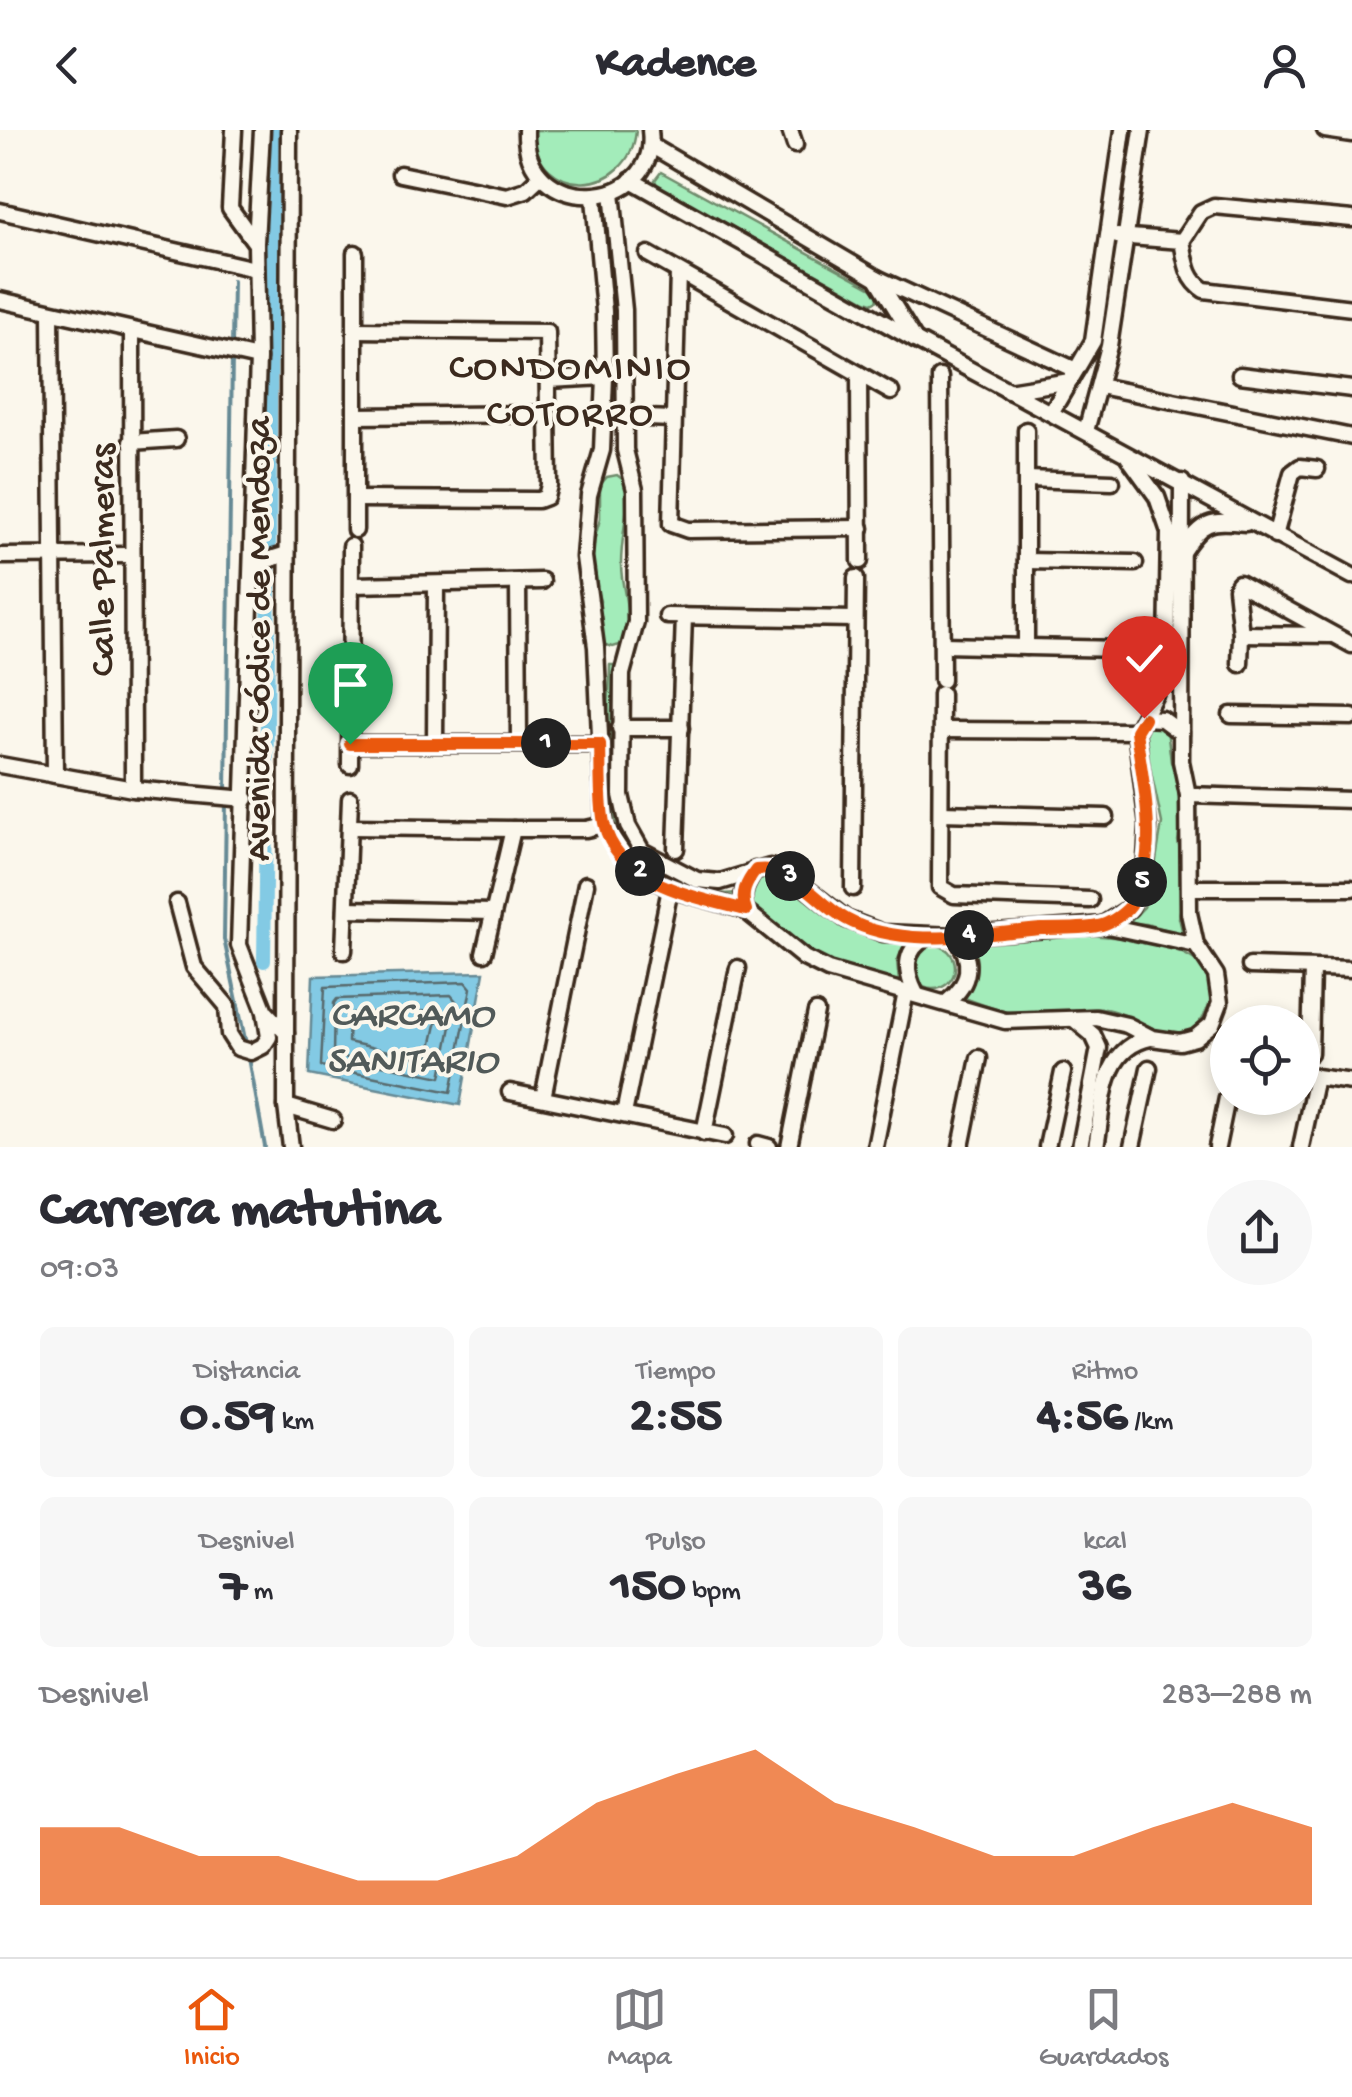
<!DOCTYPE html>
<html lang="es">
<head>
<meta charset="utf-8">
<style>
  body { margin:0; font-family:"Gochi Hand",sans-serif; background:#f7f7f7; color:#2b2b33; height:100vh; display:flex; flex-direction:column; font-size:38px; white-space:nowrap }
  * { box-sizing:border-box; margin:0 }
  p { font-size:32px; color:#7c7c81 }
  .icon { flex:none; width:55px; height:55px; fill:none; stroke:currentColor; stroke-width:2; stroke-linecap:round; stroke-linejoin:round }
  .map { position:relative; height:1017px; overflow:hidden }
  .side { display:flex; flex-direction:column; background:#fff; flex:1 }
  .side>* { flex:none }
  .fabs { position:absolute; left:1210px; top:875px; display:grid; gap:20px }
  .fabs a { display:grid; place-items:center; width:110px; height:110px; border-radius:50%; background:#fff; box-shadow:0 5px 15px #0003; font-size:50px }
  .pin { position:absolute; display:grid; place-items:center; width:85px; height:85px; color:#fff; margin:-102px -42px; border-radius:50% 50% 50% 0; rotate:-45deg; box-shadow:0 0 10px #0007 }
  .pin .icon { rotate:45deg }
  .km { position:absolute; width:50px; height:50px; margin:-25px; border-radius:50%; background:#222; color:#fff; font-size:28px; line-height:50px; text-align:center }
  .round { display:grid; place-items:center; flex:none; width:105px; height:105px; border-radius:52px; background:#f7f7f7 }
  .overview { display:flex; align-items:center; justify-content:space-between; height:170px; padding:0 40px }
  h1 { font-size:55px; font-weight:700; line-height:75px }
  .metrics { display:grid; grid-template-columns:repeat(3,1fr); gap:15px; height:170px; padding:10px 40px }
  .metrics div { display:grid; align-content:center; border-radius:15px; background:#f7f7f7; text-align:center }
  .metrics b { font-size:50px; font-weight:700 }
  .metrics small { font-size:28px; font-weight:400 }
  .metrics p { font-size:28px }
  .chart { height:280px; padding:20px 40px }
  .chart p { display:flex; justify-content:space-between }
  .chart svg { width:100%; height:180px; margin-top:10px; fill:#ea580c; opacity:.7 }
  header { display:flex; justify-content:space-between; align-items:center; height:130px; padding:0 40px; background:#fff; font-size:45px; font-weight:700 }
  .menu { display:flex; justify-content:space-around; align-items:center; height:140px; border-top:2px solid #e1e1e2; background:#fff; font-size:28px; color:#7c7c81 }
  .menu a { display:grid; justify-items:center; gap:5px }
  .menu .current { color:#ea580c }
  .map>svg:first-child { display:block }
</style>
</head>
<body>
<header><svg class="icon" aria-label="back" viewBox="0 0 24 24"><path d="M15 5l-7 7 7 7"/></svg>Kadence<svg class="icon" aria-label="person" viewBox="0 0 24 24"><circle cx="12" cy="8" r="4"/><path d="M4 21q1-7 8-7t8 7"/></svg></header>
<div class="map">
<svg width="1352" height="1017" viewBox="0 0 1352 1017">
  <rect width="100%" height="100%" fill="#fbf7ec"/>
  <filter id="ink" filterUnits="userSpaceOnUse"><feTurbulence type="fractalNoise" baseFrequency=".01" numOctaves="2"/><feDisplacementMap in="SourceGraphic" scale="20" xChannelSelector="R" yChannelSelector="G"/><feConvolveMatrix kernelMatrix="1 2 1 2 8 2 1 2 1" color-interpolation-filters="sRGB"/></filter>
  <g filter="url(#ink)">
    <g fill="#a3ecba" stroke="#6f8b6c" stroke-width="2.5">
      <path d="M533,0h103c-5,67 -100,73 -103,0z"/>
      <polygon points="661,42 872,158 877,163 878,170 872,173 866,171 657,55 655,50"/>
      <path d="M617,345l9,7c4,28 -5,53 -5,82 0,29 14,51 2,80l-10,3 -11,-3 -5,-25 3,-18 -11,-42 11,-40v-34l7,-8z"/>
      <path d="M610,535h4c-2,77 -21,184 69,219 17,6 35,12 53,9v7c-22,-5 -47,-8 -68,-17 -79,-33 -59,-149 -58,-218z"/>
      <polygon points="1152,595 1167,599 1171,632 1185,666 1178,711 1185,746 1179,788 1183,804 1146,794 1128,793 1144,777 1151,761 1162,693 1144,609 1145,600"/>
      <path d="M764,744c23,4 40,26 59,40 24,17 54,26 83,28l-9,19 2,21c-55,-13 -113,-29 -148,-78 0,-14 2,-21 13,-30z"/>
      <path d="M1013,803c44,2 197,-5 199,56 0,13 -9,33 -20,40 -28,16 -60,-17 -87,-20 -23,-3 -46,4 -69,5 -25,2 -51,-8 -74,-17 15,-19 21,-35 7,-56z"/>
      <circle cx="933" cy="837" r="22"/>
    </g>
    <polygon fill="#83cae4" stroke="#668a95" stroke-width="2.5" points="484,842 460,975 309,945 313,846"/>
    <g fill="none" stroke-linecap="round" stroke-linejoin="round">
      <g stroke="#586a6d" stroke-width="2.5">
        <polygon points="466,852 471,858 451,962 321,936 325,857"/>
        <polygon points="451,865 456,871 441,947 333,925 334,873 337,869"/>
        <polygon points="433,881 438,886 428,930 348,912 349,887 352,883"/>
      </g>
      <g stroke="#668a95" stroke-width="4">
        <polyline points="232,216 233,151"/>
        <polyline points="226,661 232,226"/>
        <polyline points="226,671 224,809 246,914"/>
        <polyline points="249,928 265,1017"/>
      </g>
      <g stroke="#83cae4" stroke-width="14">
        <polyline points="269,419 272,0"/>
        <polyline points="264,831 269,441"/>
      </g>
      <defs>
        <g id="minor">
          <polyline points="234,0 230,78 256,114 258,228 239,815 265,881 286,903"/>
          <polyline points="289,0 286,903 286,976 291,1017"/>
          <path d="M526,0c-4,91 135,83 124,0"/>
          <polyline points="790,0 795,15"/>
          <polyline points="1325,0 1352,4"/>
          <polyline points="652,16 877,148 915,210"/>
          <polyline points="400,44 507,66 526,60 541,46"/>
          <polyline points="631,50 915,210 1352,446"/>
          <polyline points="612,62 624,180 625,320 635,360 636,492 622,544 621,665 628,696 642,721 697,750 720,752 770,737 785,742 846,789 883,803 955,806 1103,795 1196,815"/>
          <polyline points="594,68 604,181 605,247 602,320 589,365 584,427 596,517 604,695 631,735 670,759 745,780 804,828 828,840 1005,891 1096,888 1127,895 1152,908 1180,912 1195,908 1212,894 1220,873 1216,845 1196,815 1189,783 1188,665 1181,631 1182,352"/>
          <polyline points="0,81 255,139"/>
          <path d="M1352,89l-138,-13 -13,6 -19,29c4,19 4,37 22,49l148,18"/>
          <polyline points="1117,106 1182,111"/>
          <polyline points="256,113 262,0"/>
          <polyline points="355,123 355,400"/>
          <polyline points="648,124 891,262"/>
          <polyline points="678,142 671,394 688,400 861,398"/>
          <polyline points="877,148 1076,240"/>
          <polyline points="0,170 258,228"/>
          <polyline points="51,183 55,645"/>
          <polyline points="355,200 547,202 549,355 546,367 538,370 355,369"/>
          <polyline points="132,201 133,659"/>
          <polyline points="859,244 860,431"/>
          <polyline points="1240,245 1352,259"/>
          <polyline points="940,247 942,550"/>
          <polyline points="549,250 605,247"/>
          <polyline points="1099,256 1352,307"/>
          <polyline points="1008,261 1070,251"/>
          <polyline points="1051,283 1093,211 1123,0"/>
          <polyline points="355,286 549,284"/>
          <polyline points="623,287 672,289"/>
          <polyline points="1086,301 1109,216 1142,0"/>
          <polyline points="131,312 176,309"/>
          <polyline points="1027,349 1112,352"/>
          <polyline points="1275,406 1292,343 1300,337 1317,339"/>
          <path d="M1182,422c21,-32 27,-32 64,-29"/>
          <polyline points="0,426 130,425"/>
          <polyline points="1026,431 1135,433"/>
          <polyline points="252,435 287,424"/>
          <polyline points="518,452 519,613"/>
          <polyline points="352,455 542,451"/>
          <polyline points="667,486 855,489"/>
          <polyline points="1241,504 1330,505"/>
          <polyline points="943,515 1167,520"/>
          <polyline points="1026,517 1026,300"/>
          <polyline points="1240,534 1241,504 1236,458 1239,453 1352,515"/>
          <polyline points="941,564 940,757 954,765 1090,770"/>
          <polyline points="1231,585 1352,587"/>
          <polyline points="1144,588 1162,589 1181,603"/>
          <polyline points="620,598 681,598"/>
          <polyline points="942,600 1136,601"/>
          <polyline points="435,613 436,456"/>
          <polyline points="350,614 600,614"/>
          <polyline points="0,635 133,659 246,669"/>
          <polyline points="350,635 351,416"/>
          <polyline points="1188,665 1352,670"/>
          <polyline points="941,683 1106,687"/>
          <polyline points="350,697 513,699 586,699 604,695"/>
          <polyline points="676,719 684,486"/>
          <polyline points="853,758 856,448"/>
          <polyline points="1190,758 1352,758"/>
          <polyline points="177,773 194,837 227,876 229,904 238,918 251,922 263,916 269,907 265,882"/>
          <polyline points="346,779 493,782"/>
          <path d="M745,780c-5,-16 1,-26 10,-40"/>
          <polyline points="1103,795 1130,778 1145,744 1148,696 1136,601 1159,557 1167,520 1169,402 1157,367 1128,327"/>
          <polyline points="344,821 350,669"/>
          <polyline points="484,823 513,699"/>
          <polyline points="1250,836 1352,839"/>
          <path d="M916,864c-11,-22 -14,-43 11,-57"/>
          <path d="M947,872c24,-18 27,-42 8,-66"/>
          <polyline points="1075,890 1093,905 1099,918 1080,1017"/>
          <polyline points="1310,923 1312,838"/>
          <polyline points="1302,941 1316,947 1352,952"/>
          <polyline points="510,962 725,1006"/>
          <polyline points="543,968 586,754"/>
          <polyline points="286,976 333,990"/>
          <polyline points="624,984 670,759"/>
          <polyline points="704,1003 738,838"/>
          <polyline points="758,1014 769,1017"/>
          <polyline points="789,1017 816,882"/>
          <polyline points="875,1017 906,862"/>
          <polyline points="961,1017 979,928"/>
          <polyline points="1047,1017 1063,942"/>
          <path d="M1096,1017c8,-42 4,-99 55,-109"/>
          <polyline points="1132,1017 1149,938"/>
          <polyline points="1217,1017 1227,968"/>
          <polyline points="1301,1017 1316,947"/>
        </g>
      </defs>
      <use href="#minor" stroke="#3b2a1e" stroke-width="21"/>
      <use href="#minor" stroke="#fbf7ec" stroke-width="14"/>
    </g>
  </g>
  <g fill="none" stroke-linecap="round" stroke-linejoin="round" filter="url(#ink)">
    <defs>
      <path id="route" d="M350,614h250c1,25 -1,54 4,79 13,61 92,74 142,87 -6,-16 0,-27 10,-40 38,-6 59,32 90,49 57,31 134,15 195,10 19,-1 43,1 61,-4 10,-3 26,-14 30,-22 29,-51 11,-117 4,-172l8,-13"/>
    </defs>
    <use href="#route" stroke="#fff" stroke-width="20"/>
    <use href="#route" stroke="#ea580c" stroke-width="12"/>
  </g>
  <g text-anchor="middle" stroke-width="8" stroke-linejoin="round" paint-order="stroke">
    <g font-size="38" fill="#3b2a1e" stroke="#fbf7ec">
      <text transform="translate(99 430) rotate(-90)" y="13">Calle Palmeras</text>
      <text transform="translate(255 509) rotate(-90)" y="13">Avenida Códice de Mendoza</text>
    </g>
    <g font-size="40" letter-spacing="2.5" fill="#3b2a1e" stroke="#fbf7ec">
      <text x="571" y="248">CONDOMINIO<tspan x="571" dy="46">COTORRO</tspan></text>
    </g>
    <g font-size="40" font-style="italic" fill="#515a59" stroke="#fbf7ec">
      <text x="412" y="895">CARCAMO<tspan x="412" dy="46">SANITARIO</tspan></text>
    </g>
  </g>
</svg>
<div class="fabs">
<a><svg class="icon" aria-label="locate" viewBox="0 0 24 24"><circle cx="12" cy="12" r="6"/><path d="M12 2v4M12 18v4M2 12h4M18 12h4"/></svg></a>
</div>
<div class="pin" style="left:350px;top:614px;background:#1e9e55"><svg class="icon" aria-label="arrive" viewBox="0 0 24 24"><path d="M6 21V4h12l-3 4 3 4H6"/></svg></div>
<div class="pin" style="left:1144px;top:588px;background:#d93025"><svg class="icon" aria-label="check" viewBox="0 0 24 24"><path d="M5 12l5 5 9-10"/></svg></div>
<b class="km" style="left:546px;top:613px">1</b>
<b class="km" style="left:640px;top:741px">2</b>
<b class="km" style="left:790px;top:746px">3</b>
<b class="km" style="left:969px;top:805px">4</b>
<b class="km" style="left:1142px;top:752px">5</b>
</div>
<section class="side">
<div class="overview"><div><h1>Carrera matutina</h1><p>09:03</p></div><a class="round"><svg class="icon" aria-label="share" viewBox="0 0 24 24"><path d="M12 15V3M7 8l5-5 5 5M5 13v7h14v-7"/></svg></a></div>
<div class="metrics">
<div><p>Distancia</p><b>0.59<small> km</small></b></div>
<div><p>Tiempo</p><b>2:55</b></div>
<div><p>Ritmo</p><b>4:56<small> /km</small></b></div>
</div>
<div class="metrics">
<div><p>Desnivel</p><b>7<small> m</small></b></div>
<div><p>Pulso</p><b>150<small> bpm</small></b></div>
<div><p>kcal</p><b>36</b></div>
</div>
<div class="chart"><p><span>Desnivel</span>283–288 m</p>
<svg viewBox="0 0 160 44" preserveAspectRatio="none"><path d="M0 44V25L10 25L20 32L30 32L40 38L50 38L60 32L70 19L80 12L90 6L100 19L110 25L120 32L130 32L140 25L150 19L160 25V44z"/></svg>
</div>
</section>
<nav class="menu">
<a class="current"><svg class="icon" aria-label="home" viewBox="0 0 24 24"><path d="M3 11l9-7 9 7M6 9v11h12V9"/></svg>Inicio</a>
<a><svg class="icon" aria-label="map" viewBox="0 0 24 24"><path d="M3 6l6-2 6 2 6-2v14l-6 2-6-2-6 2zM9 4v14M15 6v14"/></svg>Mapa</a>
<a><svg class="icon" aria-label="saved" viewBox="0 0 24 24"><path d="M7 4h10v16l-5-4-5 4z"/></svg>Guardados</a>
</nav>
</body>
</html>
